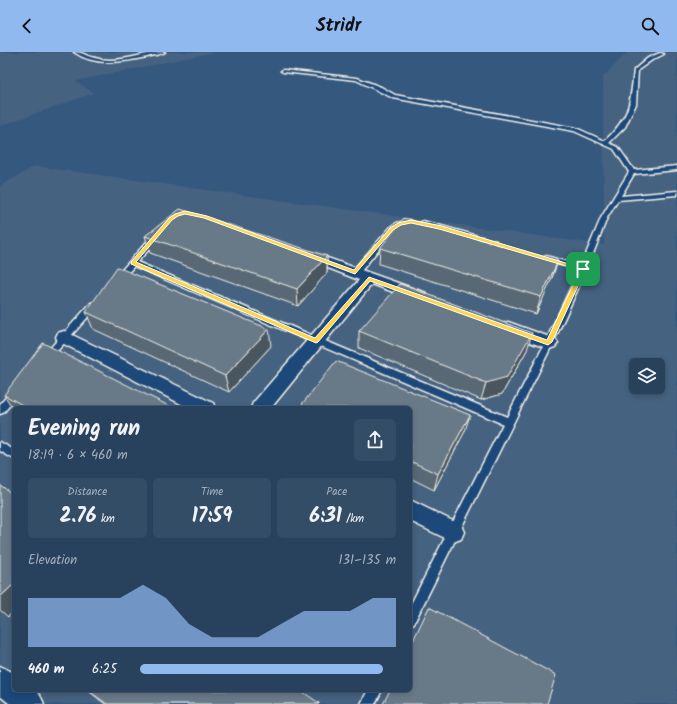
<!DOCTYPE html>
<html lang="en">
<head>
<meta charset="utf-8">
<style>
  body { margin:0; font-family:Kalam,sans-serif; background:#344d67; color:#f1f3f6; height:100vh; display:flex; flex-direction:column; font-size:15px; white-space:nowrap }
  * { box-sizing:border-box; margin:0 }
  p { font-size:13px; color:#a5b0bc }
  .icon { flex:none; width:22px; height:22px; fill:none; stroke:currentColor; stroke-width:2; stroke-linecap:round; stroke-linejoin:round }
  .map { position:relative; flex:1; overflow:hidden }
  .details { position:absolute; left:12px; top:354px; width:400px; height:286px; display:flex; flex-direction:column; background:#28425e; border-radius:6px; box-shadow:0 2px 6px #0003,0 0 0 1px #445b73 }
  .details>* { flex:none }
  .fabs { position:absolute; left:629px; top:306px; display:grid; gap:8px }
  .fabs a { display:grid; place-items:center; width:36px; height:36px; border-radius:6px; background:#28425e; box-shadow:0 2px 6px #0003,0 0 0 1px #445b73; font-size:20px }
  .pin { position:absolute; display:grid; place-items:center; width:34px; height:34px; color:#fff; margin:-17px; border-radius:8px; box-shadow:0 2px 6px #0006 }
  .round { display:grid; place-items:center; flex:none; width:42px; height:42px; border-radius:6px; background:#344d67 }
  .head { display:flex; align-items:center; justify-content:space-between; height:68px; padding:0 16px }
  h1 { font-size:22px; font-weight:600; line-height:30px }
  .figures { display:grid; grid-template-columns:repeat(3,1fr); gap:6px; height:68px; padding:4px 16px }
  .figures div { display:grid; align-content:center; border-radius:6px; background:#344d67; text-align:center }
  .figures b { font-size:20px; font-weight:600 }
  .figures small { font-size:11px; font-weight:400 }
  .figures p { font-size:11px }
  .chart { height:112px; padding:8px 16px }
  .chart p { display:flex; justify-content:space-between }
  .chart svg { width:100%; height:72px; margin-top:4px; fill:#90b9f0; opacity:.7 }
  ul { padding:0 16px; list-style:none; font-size:13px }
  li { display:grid; grid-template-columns:64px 48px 1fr; align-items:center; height:30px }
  li i { height:10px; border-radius:5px; background:#90b9f0 }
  header { display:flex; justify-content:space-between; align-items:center; height:52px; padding:0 16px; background:#90b9f0; color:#111; font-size:18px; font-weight:600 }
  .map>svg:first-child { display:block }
</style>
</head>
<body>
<header><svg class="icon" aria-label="back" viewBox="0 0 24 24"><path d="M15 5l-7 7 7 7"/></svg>Stridr<svg class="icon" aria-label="search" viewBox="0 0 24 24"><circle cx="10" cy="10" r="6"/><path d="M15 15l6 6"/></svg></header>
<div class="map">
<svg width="677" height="652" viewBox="0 0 677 652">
  <rect width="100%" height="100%" fill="#35587e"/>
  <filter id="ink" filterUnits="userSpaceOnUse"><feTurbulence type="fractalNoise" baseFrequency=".025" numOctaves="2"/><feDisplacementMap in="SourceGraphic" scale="8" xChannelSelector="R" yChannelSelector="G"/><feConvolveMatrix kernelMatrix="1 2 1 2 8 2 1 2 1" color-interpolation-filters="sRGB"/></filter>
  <g filter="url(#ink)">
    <g fill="#446281" fill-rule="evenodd">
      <polygon points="0,0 215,0 76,29 94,41 0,74"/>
      <path d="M628,0h49v652h-677v-518l35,-20 569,79 -1,-168zM636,313h22v22h-22zM14,356h396v282h-396z"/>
    </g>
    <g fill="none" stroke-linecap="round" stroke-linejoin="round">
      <defs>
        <g id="lane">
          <path d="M74,0c7,0 11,3 17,5 6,2 13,3 19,3 19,0 37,-8 55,-8 -5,3 -12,3 -18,5 -24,5 -52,10 -73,-5z"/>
          <path d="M660,1l4,1 -12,6 -14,10 -2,34 -11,23 -16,16 9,4 16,23 43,-4v4l-43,4 -13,22 56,-5v4l-59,5 -11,18 -20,51 -34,74 -139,280 -4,2v-19l93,-182 -369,-158 -13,15h-3l-4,-2 38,-43h6v4l-21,22 370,155 38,-74 34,-73 -36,-10 -1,-2 4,-2 35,10 20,-48 28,-46 -15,-23 -40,-18 -181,-33 -37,-18 -73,-8 -2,-1 2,-1 74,8 24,9 14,8 181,33 29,13c26,-26 25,-36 29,-71l14,-12z"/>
          <polygon points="410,168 412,169 412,171 401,174 394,178 358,223 352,223 352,219 390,176 397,171"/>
          <polygon points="423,169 496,189 497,191 493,193 421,172 420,171"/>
          <polygon points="94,250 97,251 98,253 97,255 50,307 44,307 43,305 44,303 91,251"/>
          <polygon points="16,337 19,338 21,340 19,342 3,361 0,362 0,352 13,338"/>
          <polygon points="0,390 14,398 14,407 0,399"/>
          <polygon points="368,638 382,638 375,652 361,652"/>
        </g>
        <g id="street">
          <polygon points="305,198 426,241 428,245 426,249 420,250 372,232 271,356 251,356 253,351 359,228 300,205 298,202 300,199"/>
          <polygon points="508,270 555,287 558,291 555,295 549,297 502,280 500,276 502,272"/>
          <polygon points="64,279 213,351 215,356 189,356 58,289 56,285 58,281"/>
          <polygon points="410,448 461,473 464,480 461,487 453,490 410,469"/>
          <path d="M0,614l14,7v17c17,0 23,-4 30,14h-34l-10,-8z"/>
        </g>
      </defs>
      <use href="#lane" stroke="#f4f1e8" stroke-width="3"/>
      <use href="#street" stroke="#f4f1e8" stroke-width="3"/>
      <use href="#lane" fill="#1f4a7a" fill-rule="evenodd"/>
      <use href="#street" fill="#1f4a7a" fill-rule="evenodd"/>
    </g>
    <g fill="#596975" stroke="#f4f1e8">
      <polygon points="145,184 327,204 327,221 298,254 150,201"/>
      <polygon points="380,196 558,209 552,226 536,262 379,212"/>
      <polygon points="86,260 271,294 229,340 93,277"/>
      <polygon points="359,279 527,298 502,342 481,348 359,296"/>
      <polygon points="4,343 173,356 14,356 14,358"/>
      <polygon points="410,356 465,379 434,438 410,426"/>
      <polygon points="87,638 319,651 319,652 105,652"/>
    </g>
    <g fill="#48555f" stroke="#f4f1e8">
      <polygon points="327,204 327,221 298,254 297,237"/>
      <polygon points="558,209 552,226 536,262 541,245"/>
      <polygon points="269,277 271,294 229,340 225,324"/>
      <polygon points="532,281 527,298 502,342 481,348 486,331"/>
      <polygon points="470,363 465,379 434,438 438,422"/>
      <polygon points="14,532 14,558 8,565 0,558 0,545"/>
    </g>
    <g fill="#677a88" stroke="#f4f1e8">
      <polygon points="180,157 327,204 297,237 145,184"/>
      <polygon points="404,166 558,209 541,245 380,196"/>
      <polygon points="117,215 269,277 225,324 86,260"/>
      <polygon points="400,232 532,281 507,325 486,331 359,279"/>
      <polygon points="43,291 173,356 28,356 4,343"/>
      <polygon points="336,309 470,363 438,422 410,409 410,356 299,356"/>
      <polygon points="0,433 14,443 14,532 0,545"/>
      <polygon points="429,555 556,623 547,652 383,652 390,638 410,638 410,595"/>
      <polygon points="88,638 300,638 319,651 318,652 107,652"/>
    </g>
  </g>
  <path fill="#ffd54a" stroke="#fff" fill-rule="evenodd" d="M185,159l22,5 147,54 36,-42 8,-5 13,-3 31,6 144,43 -34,73 -4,3 -178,-64 -52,61 -2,1 -185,-79v-2l38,-44 6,-4zM185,162l19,4 151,56 38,-44 8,-5 10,-2 28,6 141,41 -33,70 -178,-63 -54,61 -179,-76 36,-42 6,-4z"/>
</svg>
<div class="fabs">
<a><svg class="icon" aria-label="layers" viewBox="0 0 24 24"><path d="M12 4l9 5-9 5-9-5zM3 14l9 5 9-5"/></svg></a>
</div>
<div class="pin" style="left:583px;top:217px;background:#1e9e55"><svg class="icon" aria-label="arrive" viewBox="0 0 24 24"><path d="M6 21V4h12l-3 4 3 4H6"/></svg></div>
<section class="details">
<div class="head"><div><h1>Evening run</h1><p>18:19 · 6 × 460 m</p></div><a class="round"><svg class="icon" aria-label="share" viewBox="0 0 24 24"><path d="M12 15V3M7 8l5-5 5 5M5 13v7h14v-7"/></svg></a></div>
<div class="figures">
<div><p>Distance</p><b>2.76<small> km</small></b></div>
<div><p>Time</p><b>17:59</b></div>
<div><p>Pace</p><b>6:31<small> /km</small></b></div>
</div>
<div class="chart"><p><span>Elevation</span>131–135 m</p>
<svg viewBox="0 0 160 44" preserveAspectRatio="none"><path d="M0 44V14L10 14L20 14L30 14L40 14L50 6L60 14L70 30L80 38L90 38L100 38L110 30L120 22L130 22L140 22L150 14L160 14V44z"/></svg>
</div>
<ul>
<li><b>460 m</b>6:25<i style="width:95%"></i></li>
</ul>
</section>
</div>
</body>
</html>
